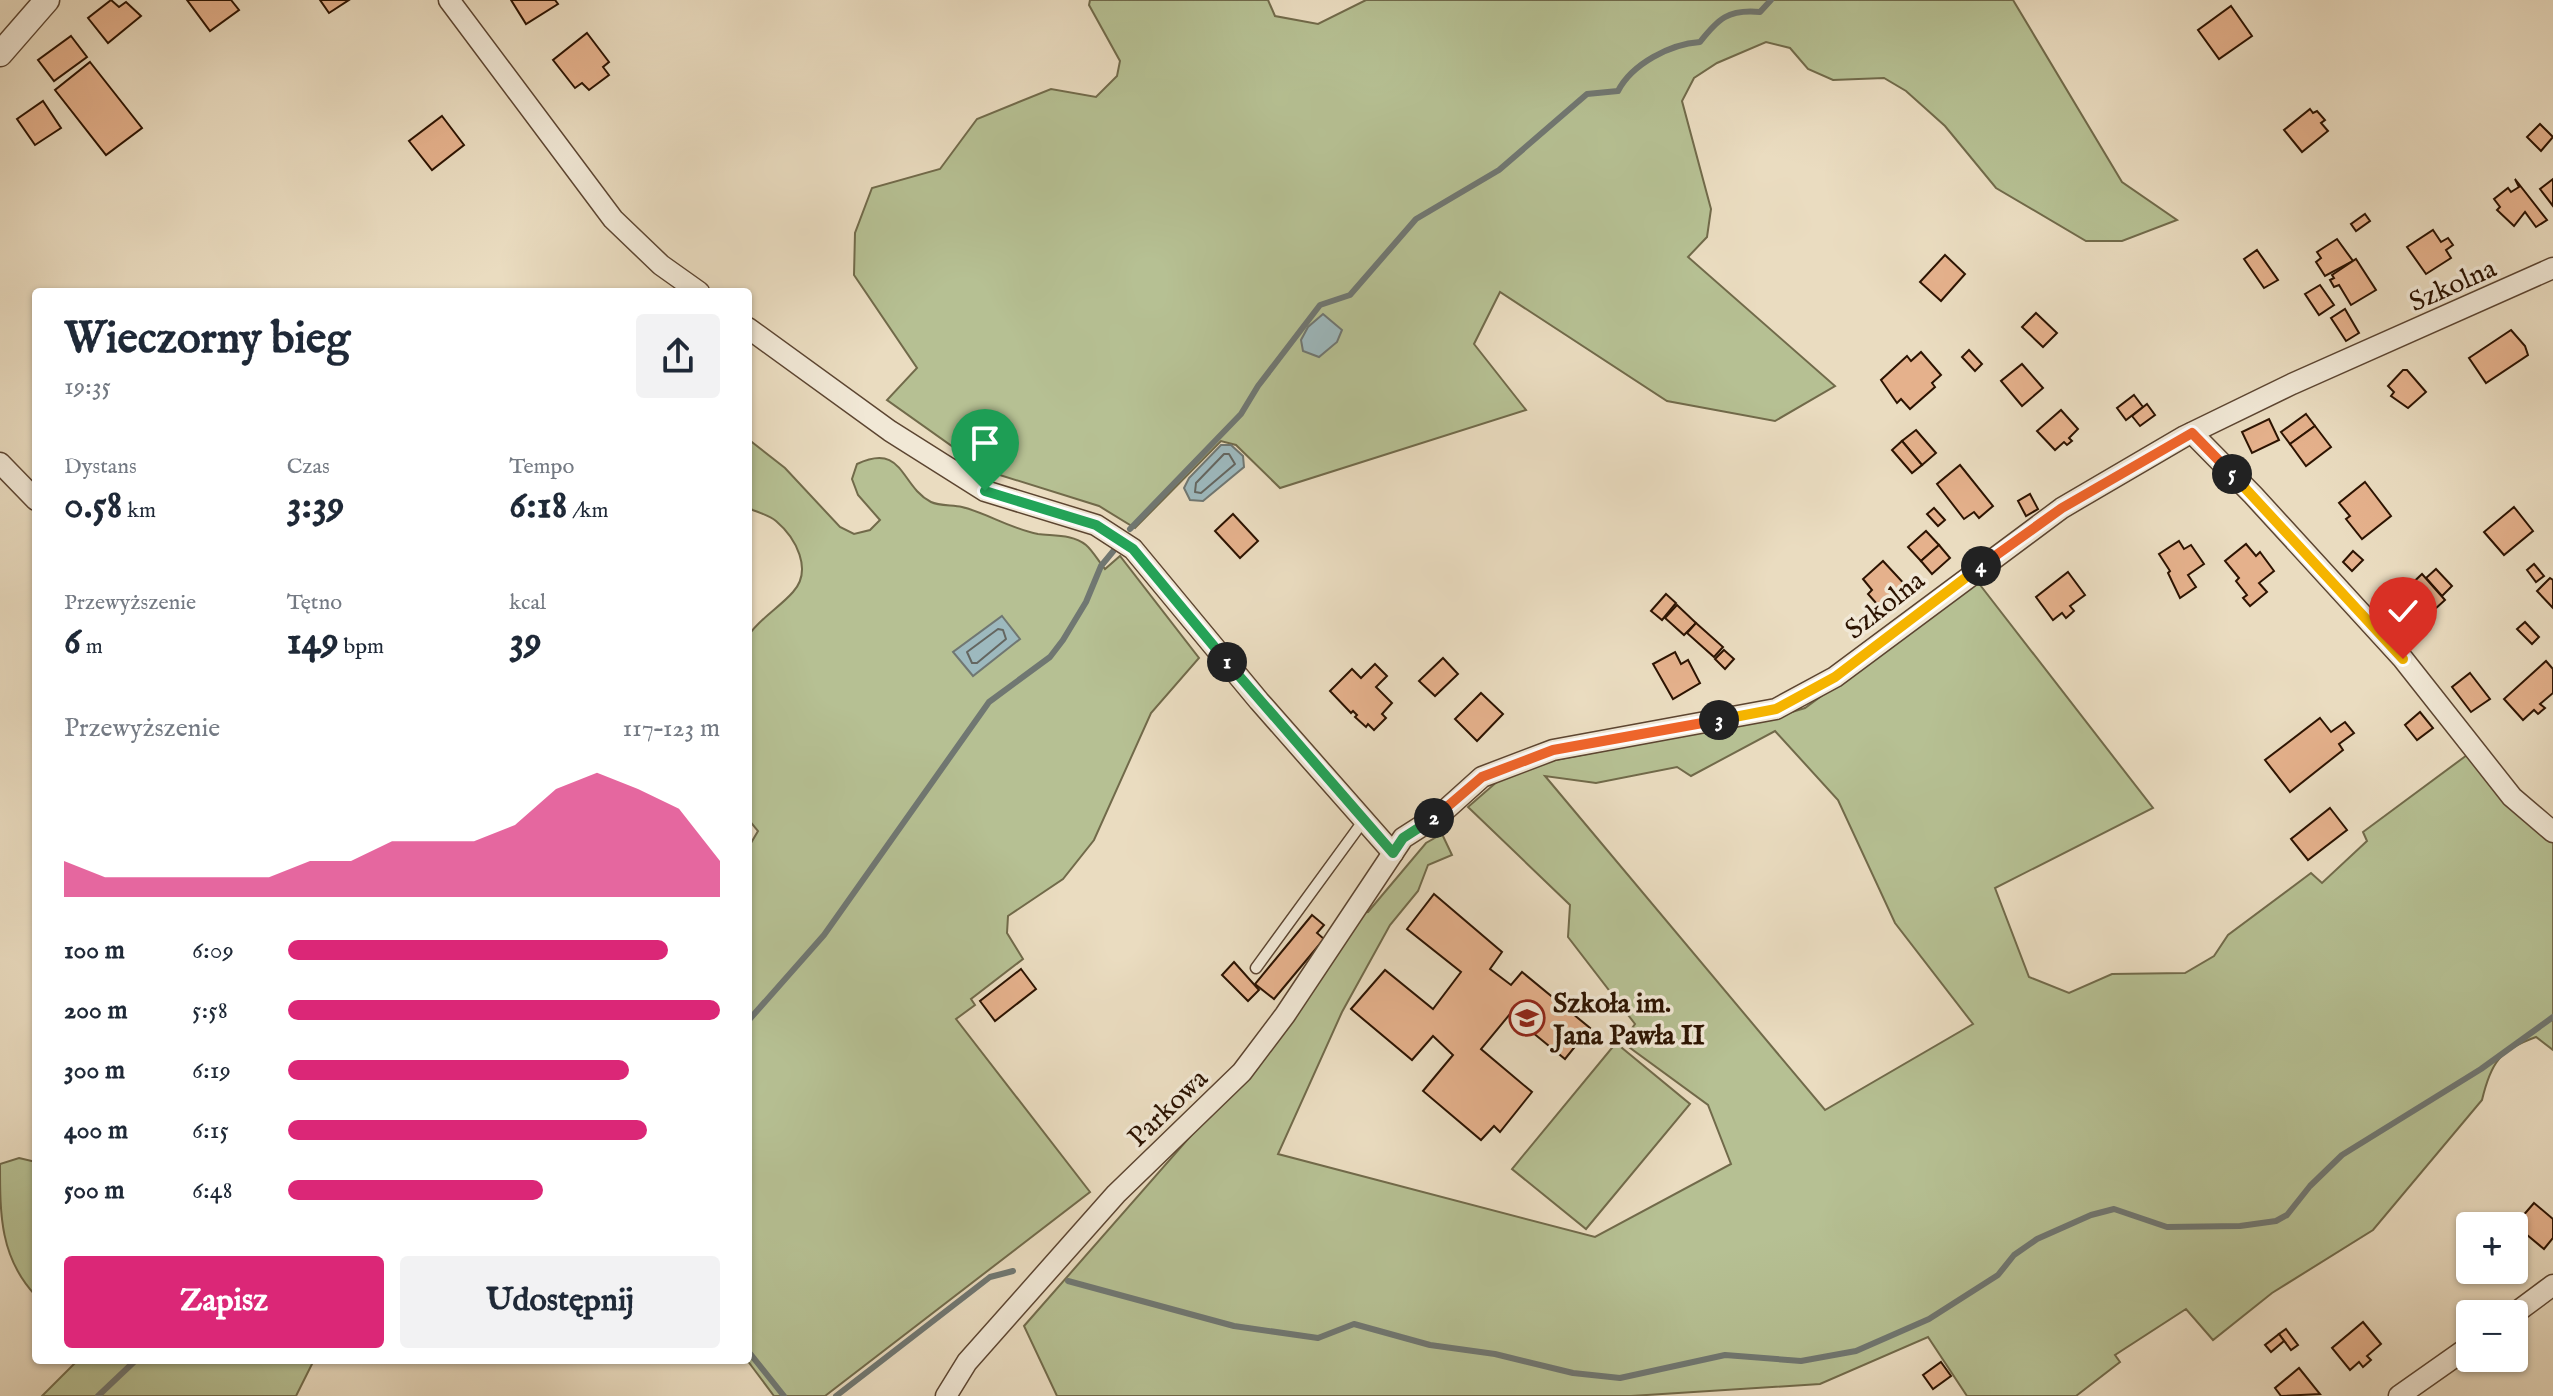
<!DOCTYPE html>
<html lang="pl">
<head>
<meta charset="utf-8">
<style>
  body { margin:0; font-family:"IM FELL English",serif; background:#f2f2f3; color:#1f2937; height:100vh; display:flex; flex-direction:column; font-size:30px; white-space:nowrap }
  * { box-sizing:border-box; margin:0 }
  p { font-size:26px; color:#747a83 }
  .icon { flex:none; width:44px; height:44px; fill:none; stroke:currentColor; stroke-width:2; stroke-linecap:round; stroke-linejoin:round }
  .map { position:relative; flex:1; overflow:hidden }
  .details { position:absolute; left:32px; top:288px; width:720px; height:1076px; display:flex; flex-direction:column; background:#fff; border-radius:8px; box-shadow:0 2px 6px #0004 }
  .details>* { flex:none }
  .tools { position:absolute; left:2456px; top:1212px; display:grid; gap:16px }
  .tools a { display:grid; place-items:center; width:72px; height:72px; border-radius:8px; background:#fff; box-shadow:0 2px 6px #0004; font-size:40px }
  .pin { position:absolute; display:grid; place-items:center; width:68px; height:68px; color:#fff; margin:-82px -34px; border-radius:50% 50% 50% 0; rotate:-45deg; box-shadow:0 0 8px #0007 }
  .pin .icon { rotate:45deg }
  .km { position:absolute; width:40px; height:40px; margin:-20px; border-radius:50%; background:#222; color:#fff; font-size:22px; line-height:40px; text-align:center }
  .round { display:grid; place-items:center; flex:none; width:84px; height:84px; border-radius:8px; background:#f2f2f3 }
  .headline { display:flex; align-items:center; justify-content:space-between; height:136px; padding:0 32px }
  h1 { font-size:44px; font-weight:700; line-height:60px }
  .metrics { display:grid; grid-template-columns:repeat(3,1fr); gap:12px; height:136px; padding:8px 32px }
  .metrics div { display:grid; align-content:center }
  .metrics b { font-size:40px; font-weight:700 }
  .metrics small { font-size:22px; font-weight:400 }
  .metrics p { font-size:22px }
  .chart { height:224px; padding:16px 32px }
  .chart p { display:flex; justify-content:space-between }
  .chart svg { width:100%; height:144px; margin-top:8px; fill:#db2777; opacity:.7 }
  .button { display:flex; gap:16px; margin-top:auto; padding:16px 32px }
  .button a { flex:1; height:92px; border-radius:8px; background:#db2777; color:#fff; font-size:32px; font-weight:700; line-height:92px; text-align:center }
  .button a+a { background:#f2f2f3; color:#1f2937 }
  ul { padding:0 32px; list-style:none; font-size:26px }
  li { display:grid; grid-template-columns:128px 96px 1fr; align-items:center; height:60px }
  li i { height:20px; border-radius:10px; background:#db2777 }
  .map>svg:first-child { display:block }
</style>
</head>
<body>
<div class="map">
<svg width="2553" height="1396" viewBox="0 0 2553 1396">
  <rect width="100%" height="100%" fill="#eadcc0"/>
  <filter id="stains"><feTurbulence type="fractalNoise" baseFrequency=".0025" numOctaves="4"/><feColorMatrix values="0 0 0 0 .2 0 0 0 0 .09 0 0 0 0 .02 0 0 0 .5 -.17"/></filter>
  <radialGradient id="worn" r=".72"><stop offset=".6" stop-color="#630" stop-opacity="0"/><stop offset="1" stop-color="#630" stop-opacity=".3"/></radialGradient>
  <g fill="#b6c093" stroke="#716a4a" stroke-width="2" fill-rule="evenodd">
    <polygon points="1090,0 1268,0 1275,16 1318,24 1366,0 2013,0 2122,182 2177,220 2122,241 2086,241 1996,188 1945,126 1906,91 1884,78 1833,80 1808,69 1790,48 1766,42 1717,63 1694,78 1682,101 1711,209 1707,237 1688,257 1835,386 1775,421 1667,401 1500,292 1474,344 1526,410 1280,488 1236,445 1221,441 1135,528 1099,506 987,471 887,400 917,368 854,275 855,233 872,188 940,169 977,119 1051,89 1096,97 1117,76 1120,61 1089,5"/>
    <path d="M748,439l37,29 55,59 14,7 16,-4 10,-10 -22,-25 -6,-16 5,-15c47,-22 43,22 74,38 8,4 21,3 31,5 25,6 49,22 76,27 15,2 35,0 48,11 7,6 13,17 19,24l15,-13 79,102 -48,55 -57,127 -31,39 -55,37 -1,17 16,26 -52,40 4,6 -19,14 134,173 -265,204h-51l-27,-36 1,-512 10,-17 -10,-12v-183c12,-18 31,-28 45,-44 20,-22 3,-54 -17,-71 -7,-6 -19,-9 -28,-13z"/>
    <path d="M1977,581l176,227 -158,80 34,89 40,16 43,-19 73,-1 29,-17 14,-21 83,-62 11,10 45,-42 -4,-9 104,-77 60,65 26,23v207l-17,-13c-36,13 -45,25 -54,63l-109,130 -101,63 -59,47 -27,-31 -71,46 5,7 -44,34h-109l-39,-59 -108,47 -189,12h-574l-33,-70 222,-253 114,-160 8,-1 58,-69 16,-9 10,21 -24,10 -10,26 -28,34 -48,87 -64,142 317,83 136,-73 -23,-59 -86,-63 13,-18 -67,-87 2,-32 -102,-98 31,-27 40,-17 226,-43 40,-12zM1775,731l63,69 57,123 78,101 -148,86 -280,-334 51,7 81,-16 14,9z"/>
    <polygon points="1616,1043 1690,1104 1586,1229 1512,1169"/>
    <path d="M19,1158l17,4v134c-36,-38 -36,-81 -36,-132z"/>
    <polygon points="78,1360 314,1360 296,1396 42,1396"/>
  </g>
  <g fill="#9db9be" stroke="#707772" stroke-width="2">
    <polygon points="1323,314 1342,330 1337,342 1319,357 1303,351 1301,340 1308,327"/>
    <polygon points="1221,445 1231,445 1243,456 1244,467 1203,501 1190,500 1184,488 1189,478"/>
    <polygon points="1002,616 1020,639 973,676 953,652"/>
  </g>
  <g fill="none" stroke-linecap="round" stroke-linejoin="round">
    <g stroke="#646660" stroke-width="2">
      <polygon points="1224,454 1229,454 1235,464 1201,493 1195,492 1196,483"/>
      <polygon points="998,629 1003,630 1006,639 977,663 972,663 967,652"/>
    </g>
    <g stroke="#707772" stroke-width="6">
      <path d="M1130,529l111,-115 17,-28 62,-81 30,-10 66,-76 83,-49 88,-76 31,-3c14,-27 52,-47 82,-49 18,-23 28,-33 60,-30l11,-12"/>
      <polyline points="748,1021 824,935 989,702 1050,657 1063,640 1086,602 1101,566 1115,549"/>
      <polyline points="1068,1281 1234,1326 1318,1338 1354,1324 1430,1345 1495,1354 1573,1373 1620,1378 1725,1355 1801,1361 1856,1351 1929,1319 1998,1275 2014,1255 2037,1239 2091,1215 2114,1209 2167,1227 2240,1226 2276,1221 2287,1215 2310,1186 2342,1155 2481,1069 2553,1017"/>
      <polyline points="748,1351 784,1396"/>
      <polyline points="98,1396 136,1360"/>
      <polyline points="836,1396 990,1277 1013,1271"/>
    </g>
  </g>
  <g fill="#e5b18c" stroke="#2c1301" stroke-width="2">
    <polygon points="111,0 119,7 126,2 141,16 108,43 88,18"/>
    <polygon points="187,0 231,0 239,10 210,31"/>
    <polygon points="320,0 349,0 329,13"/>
    <polygon points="511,0 555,0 558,4 526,24"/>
    <polygon points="2231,6 2252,36 2219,59 2198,30"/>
    <polygon points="587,33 609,62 603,67 609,75 589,90 582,83 575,88 553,60"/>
    <polygon points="71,36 87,57 54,81 38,60"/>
    <polygon points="90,62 142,128 106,155 55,90"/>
    <polygon points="43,101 61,128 35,145 17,119"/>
    <polygon points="2310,109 2313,113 2317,111 2325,120 2321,123 2328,131 2302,152 2284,130"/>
    <polygon points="442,116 464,145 432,170 409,141"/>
    <polygon points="2540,124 2553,137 2541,151 2527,137"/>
    <polygon points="2515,179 2547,220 2536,227 2525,212 2514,226 2497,210 2500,207 2494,199 2508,188 2511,192 2519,187"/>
    <polygon points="2553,179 2553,206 2540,189"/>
    <polygon points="2365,214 2370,221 2356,231 2351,224"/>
    <polygon points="2433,230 2441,242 2448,238 2453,245 2446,250 2451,258 2426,274 2407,247"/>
    <polygon points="2337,239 2353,261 2325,276 2316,262 2321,258 2317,252"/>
    <polygon points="2257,250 2278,280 2264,288 2244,259"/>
    <polygon points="1945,255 1965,274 1941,301 1920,282"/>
    <polygon points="2356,259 2376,290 2351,305 2339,285 2334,287 2330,280 2334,278 2332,275"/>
    <polygon points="2320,285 2334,305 2319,315 2305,294"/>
    <polygon points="2345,309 2359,333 2346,341 2331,318"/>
    <polygon points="2036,313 2057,333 2043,347 2022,327"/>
    <polygon points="2511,330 2525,346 2528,355 2486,383 2469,358"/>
    <polygon points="1969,350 1982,364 1975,371 1962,357"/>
    <polygon points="1921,352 1941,375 1932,383 1935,387 1910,409 1901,399 1897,403 1881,380 1907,356 1911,361"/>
    <polygon points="2022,364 2043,388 2022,406 2001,381"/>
    <polygon points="2403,370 2407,370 2426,392 2408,408 2391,396 2394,392 2388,386"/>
    <polygon points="2134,395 2143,407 2126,420 2117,408"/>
    <polygon points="2147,404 2155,415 2140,426 2132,416"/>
    <polygon points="2061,410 2078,429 2069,438 2072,441 2067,445 2064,442 2055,450 2037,431"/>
    <polygon points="2306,414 2315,426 2290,444 2281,432"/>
    <polygon points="2269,419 2279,440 2252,453 2242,432"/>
    <polygon points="2315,426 2331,447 2306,466 2290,444"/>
    <polygon points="1916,430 1936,453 1922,465 1902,441"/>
    <polygon points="1902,441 1922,465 1912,473 1892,450"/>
    <polygon points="1960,465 1993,506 1979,518 1974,512 1964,519 1937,484"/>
    <polygon points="2365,482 2391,516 2362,539 2346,519 2350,516 2339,503"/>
    <polygon points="2030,494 2038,509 2026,516 2018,501"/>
    <polygon points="2514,507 2533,531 2504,555 2484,532"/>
    <polygon points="1934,508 1945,520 1938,526 1927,514"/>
    <polygon points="1233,514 1258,541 1240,558 1215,531"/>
    <polygon points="1926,531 1939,545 1921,561 1908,547"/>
    <polygon points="2179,541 2184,549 2191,545 2204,564 2188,575 2196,587 2180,598 2168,573 2170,571 2159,554"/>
    <polygon points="2246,544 2256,556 2260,552 2274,571 2259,583 2267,592 2250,606 2243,598 2247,595 2236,581 2239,578 2225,561"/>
    <polygon points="1939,545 1950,558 1932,574 1921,561"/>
    <polygon points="2353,551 2363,560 2352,571 2343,562"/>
    <polygon points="1883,561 1909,589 1884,612 1868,594 1872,590 1863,579"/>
    <polygon points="2534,564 2544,576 2536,582 2527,570"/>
    <polygon points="2436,569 2452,586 2442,596 2426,578"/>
    <polygon points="2068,572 2085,595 2070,606 2074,611 2066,618 2062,613 2053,620 2036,597"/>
    <polygon points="2422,574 2445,600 2423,620 2409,605 2414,600 2405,590"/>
    <polygon points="2550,578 2553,580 2553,608 2537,591"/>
    <polygon points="1666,594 1676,603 1662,620 1651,611"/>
    <polygon points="1677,605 1696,623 1684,635 1665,618"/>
    <polygon points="2525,622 2539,637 2532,644 2517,629"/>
    <polygon points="1696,623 1723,647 1714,657 1687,633"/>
    <polygon points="1724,650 1734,659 1725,669 1715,659"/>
    <polygon points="1675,652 1681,664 1688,660 1700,683 1673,699 1653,664"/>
    <polygon points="1443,658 1458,674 1435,696 1419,681"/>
    <polygon points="2546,661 2553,669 2553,693 2540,704 2545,708 2538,714 2534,710 2523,720 2504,699"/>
    <polygon points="1375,664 1387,676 1376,687 1392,703 1382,714 1386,718 1374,730 1368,724 1366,727 1355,717 1357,715 1353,711 1351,713 1330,691 1352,669 1361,678"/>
    <polygon points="2470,673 2490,699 2471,712 2452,687"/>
    <polygon points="1481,693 1503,714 1477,741 1455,719"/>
    <polygon points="2420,712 2433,728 2417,740 2405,725"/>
    <polygon points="2320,718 2331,732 2345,722 2354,733 2339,744 2343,750 2290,792 2265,760"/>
    <polygon points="2330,808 2347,830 2308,860 2291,839"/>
    <polygon points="1434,894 1502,952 1490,969 1511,985 1522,972 1590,1028 1565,1059 1510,1014 1481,1049 1532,1092 1500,1132 1494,1126 1481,1140 1423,1091 1453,1055 1433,1036 1412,1060 1351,1009 1385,970 1433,1009 1461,972 1407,929"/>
    <polygon points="1312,915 1324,925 1317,933 1324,939 1274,999 1255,984"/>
    <polygon points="1234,962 1259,990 1248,1001 1222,975"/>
    <polygon points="1021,969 1036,989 995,1021 980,1001"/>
    <polygon points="2534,1203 2553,1219 2553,1238 2544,1249 2515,1225"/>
    <polygon points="2363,1322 2381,1344 2367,1356 2371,1360 2363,1367 2359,1362 2350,1370 2332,1348"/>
    <polygon points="2286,1329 2298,1345 2291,1350 2279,1334"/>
    <polygon points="2279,1334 2284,1341 2271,1352 2265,1345"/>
    <polygon points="1941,1362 1951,1376 1933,1389 1923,1375"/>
    <polygon points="2299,1368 2320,1394 2281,1396 2275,1388"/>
  </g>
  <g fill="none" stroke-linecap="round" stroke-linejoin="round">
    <defs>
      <polyline id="service" points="1256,968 1364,820"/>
      <g id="minor">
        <polyline points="449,0 613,219 661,265 699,292"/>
        <polyline points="748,328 890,431 985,491 1096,525 1133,549 1259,701 1393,853"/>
        <polyline points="2192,433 2253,495 2403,659 2512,797 2553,832"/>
        <polyline points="0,463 36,500"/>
        <polyline points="2514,1314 2553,1285"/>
        <polyline points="946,1396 967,1362 1116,1194 1242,1072 1285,1015 1403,838 1442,813 1482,777 1553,750 1776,709 1835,677 2062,508 2185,436 2292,384 2553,268"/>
        <polyline points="2399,1396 2470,1346"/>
      </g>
      <polyline id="tertiary" points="0,54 47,0"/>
    </defs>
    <use href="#service" stroke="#5c4531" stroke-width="13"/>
    <use href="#minor" stroke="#5c4531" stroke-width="23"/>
    <use href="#tertiary" stroke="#5c4531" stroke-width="27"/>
    <use href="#service" stroke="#f1e8d6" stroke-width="10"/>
    <use href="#minor" stroke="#f1e8d6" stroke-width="20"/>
    <use href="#tertiary" stroke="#f1e8d6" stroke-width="24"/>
  </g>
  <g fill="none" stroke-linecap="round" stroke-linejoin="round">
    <defs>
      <polyline id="split-1" points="985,491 1096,525 1133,549 1227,662"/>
      <polyline id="split-2" points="1227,662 1393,853 1403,838 1434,818"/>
      <polyline id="split-3" points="1434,818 1482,777 1553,750 1719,720"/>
      <polyline id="split-4" points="1719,720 1776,709 1835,677 1981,566"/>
      <polyline id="split-5" points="1981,566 2062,508 2192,433 2232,474"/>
      <polyline id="split-6" points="2232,474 2403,659"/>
    </defs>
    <use href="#split-1" stroke="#fff" stroke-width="16"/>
    <use href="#split-2" stroke="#fff" stroke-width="16"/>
    <use href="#split-3" stroke="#fff" stroke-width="16"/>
    <use href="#split-4" stroke="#fff" stroke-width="16"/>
    <use href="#split-5" stroke="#fff" stroke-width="16"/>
    <use href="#split-6" stroke="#fff" stroke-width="16"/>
    <use href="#split-1" stroke="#22a559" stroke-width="10"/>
    <use href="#split-2" stroke="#22a559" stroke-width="10"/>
    <use href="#split-3" stroke="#f0652b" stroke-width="10"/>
    <use href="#split-4" stroke="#f5b400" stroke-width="10"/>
    <use href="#split-5" stroke="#f0652b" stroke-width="10"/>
    <use href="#split-6" stroke="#f5b400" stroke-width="10"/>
  </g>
  <defs>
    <symbol id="school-ring" viewBox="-11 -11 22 22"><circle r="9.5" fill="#f1e8d6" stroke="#8f2418" stroke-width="1.5"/><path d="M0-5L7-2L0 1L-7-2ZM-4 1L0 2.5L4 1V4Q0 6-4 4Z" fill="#8f2418"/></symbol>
  </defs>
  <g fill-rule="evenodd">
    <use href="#school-ring" x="1507" y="998" width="40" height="40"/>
  </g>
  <g text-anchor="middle" stroke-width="7" stroke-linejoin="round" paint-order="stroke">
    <g font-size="28" fill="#2c1301" stroke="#f1e8d6">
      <text transform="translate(2452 284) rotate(-24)" y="10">Szkolna</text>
      <text transform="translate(1884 604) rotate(-38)" y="10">Szkolna</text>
      <text transform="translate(1167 1107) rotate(-44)" y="10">Parkowa</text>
    </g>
    <g font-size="28" font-weight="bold" fill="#2c1301" stroke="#f1e8d6" text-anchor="start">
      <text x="1553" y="1012">Szkoła im.<tspan x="1553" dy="32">Jana Pawła II</tspan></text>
    </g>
  </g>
  <rect width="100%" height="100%" filter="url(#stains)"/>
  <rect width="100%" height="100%" fill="url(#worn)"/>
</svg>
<div class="tools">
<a>+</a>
<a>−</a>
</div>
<div class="pin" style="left:985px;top:491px;background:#1e9e55"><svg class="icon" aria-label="arrive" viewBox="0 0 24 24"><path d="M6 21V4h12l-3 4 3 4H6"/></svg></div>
<div class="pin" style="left:2403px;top:659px;background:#d93025"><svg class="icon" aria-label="check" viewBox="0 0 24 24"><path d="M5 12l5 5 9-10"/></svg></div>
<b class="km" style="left:1227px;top:662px">1</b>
<b class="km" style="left:1434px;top:818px">2</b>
<b class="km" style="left:1719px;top:720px">3</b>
<b class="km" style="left:1981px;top:566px">4</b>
<b class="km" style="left:2232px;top:474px">5</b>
<section class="details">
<div class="headline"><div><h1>Wieczorny bieg</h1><p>19:35</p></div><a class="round"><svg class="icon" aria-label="share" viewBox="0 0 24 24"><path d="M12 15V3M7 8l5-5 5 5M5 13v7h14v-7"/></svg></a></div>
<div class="metrics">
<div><p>Dystans</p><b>0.58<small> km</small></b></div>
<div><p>Czas</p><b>3:39</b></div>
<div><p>Tempo</p><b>6:18<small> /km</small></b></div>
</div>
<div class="metrics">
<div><p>Przewyższenie</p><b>6<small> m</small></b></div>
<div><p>Tętno</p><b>149<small> bpm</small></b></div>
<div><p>kcal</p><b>39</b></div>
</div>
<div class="chart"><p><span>Przewyższenie</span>117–123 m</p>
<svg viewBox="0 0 160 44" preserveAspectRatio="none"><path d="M0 44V33L10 38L20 38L30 38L40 38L50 38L60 33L70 33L80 27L90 27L100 27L110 22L120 11L130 6L140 11L150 17L160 33V44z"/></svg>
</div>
<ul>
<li><b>100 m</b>6:09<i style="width:88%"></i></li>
<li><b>200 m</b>5:58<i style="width:100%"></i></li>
<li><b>300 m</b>6:19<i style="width:79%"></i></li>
<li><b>400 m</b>6:15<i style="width:83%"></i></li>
<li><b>500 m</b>6:48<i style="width:59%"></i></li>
</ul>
<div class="button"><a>Zapisz</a><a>Udostępnij</a></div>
</section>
</div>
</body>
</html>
